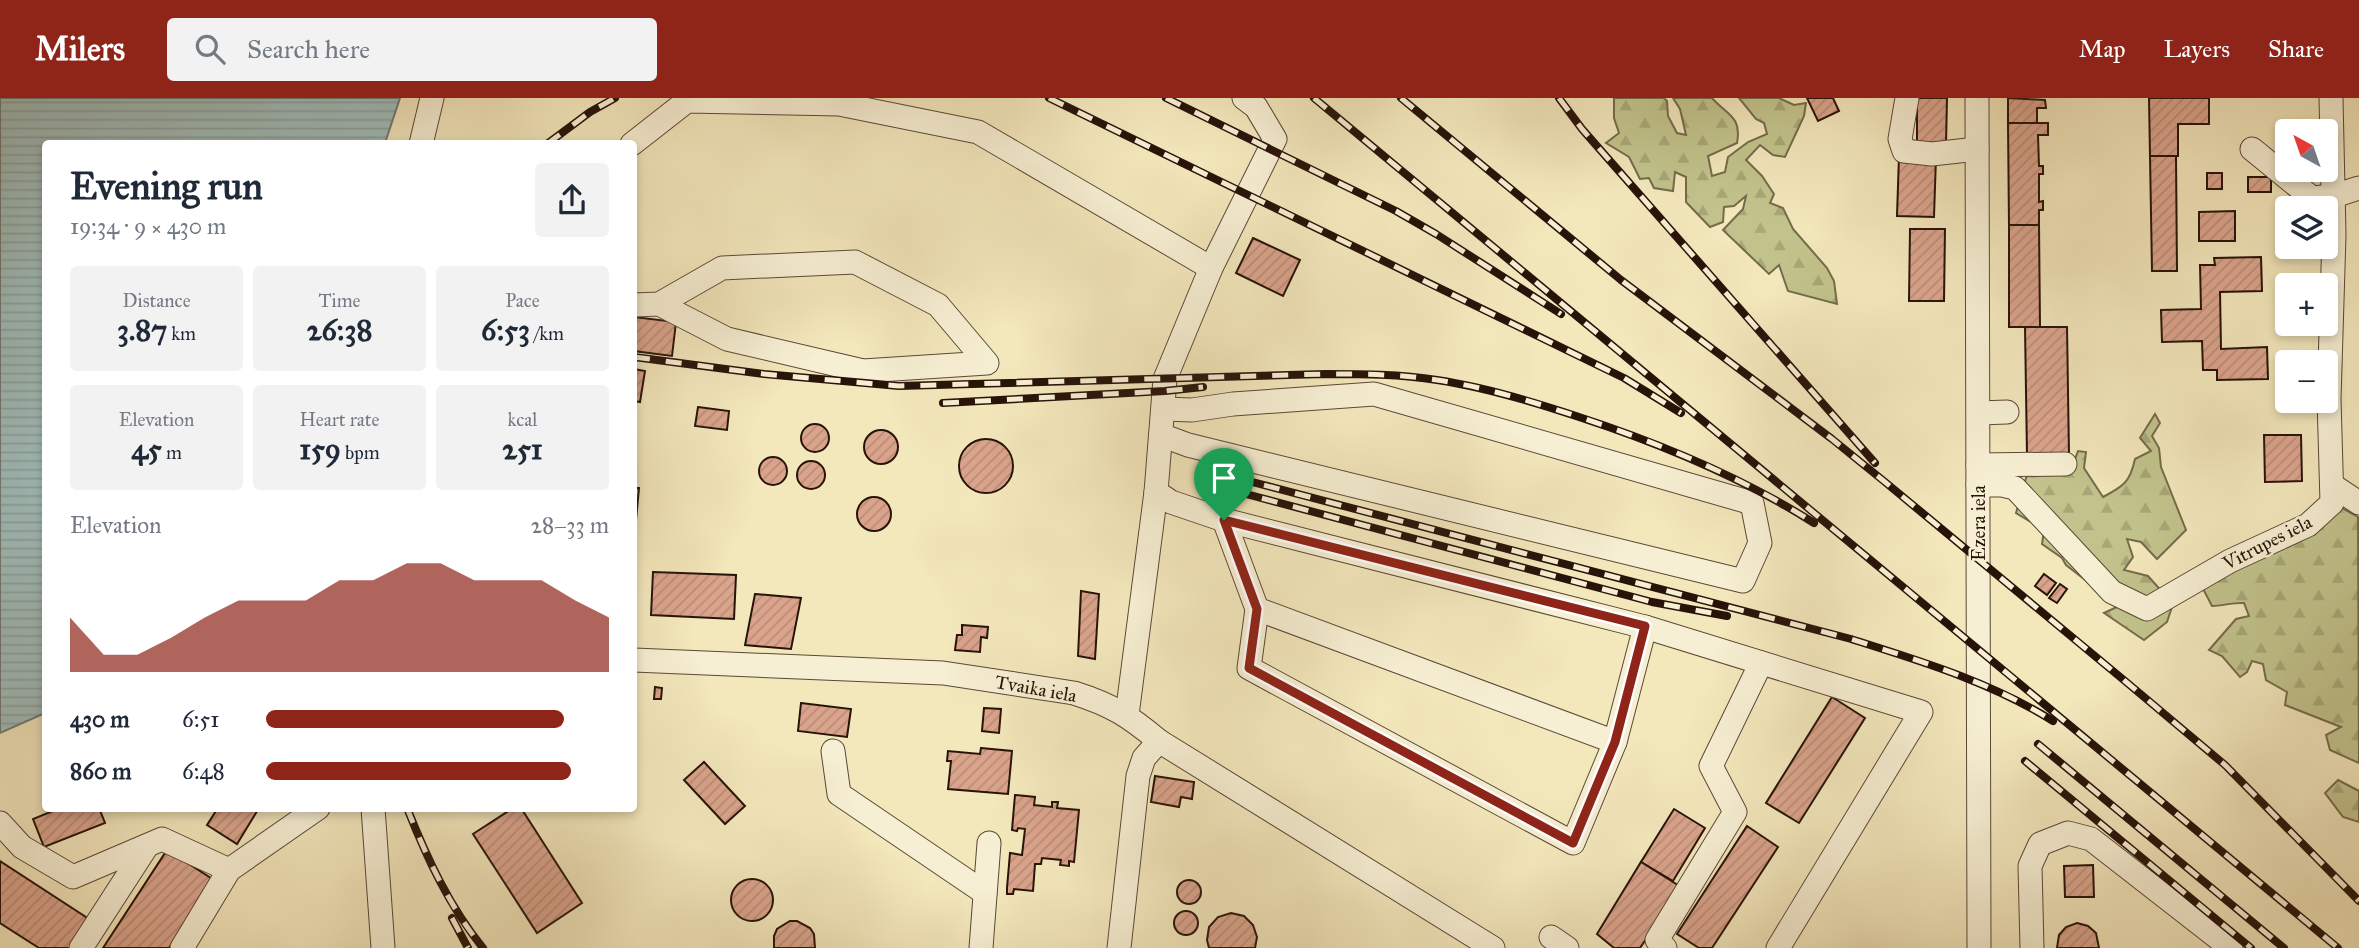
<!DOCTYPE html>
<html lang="en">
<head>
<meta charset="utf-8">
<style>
  body { margin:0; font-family:"IM FELL Great Primer",serif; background:#f2f2f3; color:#1f2937; height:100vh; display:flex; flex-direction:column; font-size:26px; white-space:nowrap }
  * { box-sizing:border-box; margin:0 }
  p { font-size:23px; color:#747a83 }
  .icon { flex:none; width:38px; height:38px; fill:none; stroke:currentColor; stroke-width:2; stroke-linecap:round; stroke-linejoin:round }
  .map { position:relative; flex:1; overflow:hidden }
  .side { position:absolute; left:42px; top:42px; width:595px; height:672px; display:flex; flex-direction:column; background:#fff; border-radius:7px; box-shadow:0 4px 10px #0003 }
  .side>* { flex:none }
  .needle { width:46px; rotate:320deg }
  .buttons { position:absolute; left:2275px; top:21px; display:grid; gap:14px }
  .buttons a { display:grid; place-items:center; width:63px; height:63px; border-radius:7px; background:#fff; box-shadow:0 4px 10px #0003; font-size:35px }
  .pin { position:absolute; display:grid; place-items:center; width:60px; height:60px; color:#fff; margin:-72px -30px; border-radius:50% 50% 50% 0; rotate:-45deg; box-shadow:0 0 7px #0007 }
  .pin .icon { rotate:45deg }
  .round { display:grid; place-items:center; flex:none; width:74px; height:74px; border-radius:7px; background:#f2f2f3 }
  .overview { display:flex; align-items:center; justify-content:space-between; height:119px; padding:0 28px }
  h1 { font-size:38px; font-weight:700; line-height:52px }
  .figures { display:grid; grid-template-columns:repeat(3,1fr); gap:10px; height:119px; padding:7px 28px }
  .figures div { display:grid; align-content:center; border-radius:7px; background:#f2f2f3; text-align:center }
  .figures b { font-size:30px; font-weight:700 }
  .figures small { font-size:19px; font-weight:400 }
  .figures p { font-size:19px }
  .chart { height:196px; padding:14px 28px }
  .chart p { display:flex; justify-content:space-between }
  .chart svg { width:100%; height:126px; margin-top:7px; fill:#8f2418; opacity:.7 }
  ul { padding:0 28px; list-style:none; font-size:23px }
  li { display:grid; grid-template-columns:112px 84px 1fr; align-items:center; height:52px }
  li i { height:18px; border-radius:9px; background:#8f2418 }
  header { display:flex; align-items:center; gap:42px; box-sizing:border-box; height:98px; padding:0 35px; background:#8f2418; color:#fff }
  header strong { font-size:33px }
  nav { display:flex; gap:38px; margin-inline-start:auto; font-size:24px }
  .search { width:490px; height:63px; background:#f2f2f3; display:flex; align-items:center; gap:18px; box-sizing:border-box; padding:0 24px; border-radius:7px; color:#747a83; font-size:26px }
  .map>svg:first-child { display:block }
</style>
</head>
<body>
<header>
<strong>Milers</strong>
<div class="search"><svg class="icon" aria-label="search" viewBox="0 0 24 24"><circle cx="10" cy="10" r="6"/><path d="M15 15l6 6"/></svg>Search here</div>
<nav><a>Map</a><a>Layers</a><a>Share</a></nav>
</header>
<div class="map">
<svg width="2359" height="850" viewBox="0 0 2359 850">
  <defs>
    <pattern id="forest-firs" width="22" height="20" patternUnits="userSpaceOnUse" patternTransform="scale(1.75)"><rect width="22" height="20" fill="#c2c38c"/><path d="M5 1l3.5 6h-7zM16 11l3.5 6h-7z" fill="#a7a777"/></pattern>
    <pattern id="water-rules" width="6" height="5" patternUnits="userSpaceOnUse" patternTransform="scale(1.75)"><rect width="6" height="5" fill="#a0bdbb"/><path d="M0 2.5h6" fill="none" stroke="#8aa29f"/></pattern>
    <pattern id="building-hatch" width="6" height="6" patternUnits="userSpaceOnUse" patternTransform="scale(1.75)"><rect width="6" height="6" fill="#daa48c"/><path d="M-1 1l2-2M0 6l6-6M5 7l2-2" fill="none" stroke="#bb8c77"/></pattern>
  </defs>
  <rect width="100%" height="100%" fill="#f3e7bc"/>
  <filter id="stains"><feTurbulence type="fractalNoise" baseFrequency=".00286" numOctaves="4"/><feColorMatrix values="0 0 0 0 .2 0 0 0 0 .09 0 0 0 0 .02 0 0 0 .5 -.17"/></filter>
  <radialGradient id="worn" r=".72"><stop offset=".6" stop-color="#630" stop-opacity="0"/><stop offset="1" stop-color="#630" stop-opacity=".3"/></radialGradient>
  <g fill="url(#forest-firs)" stroke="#756b4a" stroke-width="2">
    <path d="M1614,0h50l3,3 1,15 9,17 9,2 -6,-26 -7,-11h39c15,17 30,18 25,45l-29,13 4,20 13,-4 3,-15 20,-15 19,-8 -3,-11 -8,-4 -17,-21h40l15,7 12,-2 -2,13 -19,41 -12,-2 -13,-10 -14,15 16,16 12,18 -4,9 13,5 10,21 34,39 7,13 3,23 -49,-13 -9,-26 -10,9 -46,-44 20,-21 3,-13 -12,10 -10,1 -1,15 -13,5 -24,-25v-25l-11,-5 -2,19 -19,-3 -5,-10 -9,1 -11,-22 -23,-14 13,-10 -5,-15z"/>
    <path d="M2155,316l5,9 -8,13 7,12 2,19 25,63 -29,29 -16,-17 -14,-3 6,18 -9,13 24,6 25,28 -6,18 -23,18 -40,-27 15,-7 -53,-41 -4,-7 -20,-14 2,-14 -28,-17 12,-42 43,-1 7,-19 8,1 -2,16 19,29c21,-11 27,-15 32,-38l16,-8 -11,-13z"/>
    <path d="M2340,409l18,10 1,246 -29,-13 -4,-15 15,-8 -56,-22 2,-13 -21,-12 -3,-16 -11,-3 -5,11 -7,5 -18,-21 -13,-6 27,-31 13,-3 -5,-13c-12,-1 -20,3 -32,3l-11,-21z"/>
    <polygon points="2338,682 2359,693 2359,724 2343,719 2325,695"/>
  </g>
  <polygon fill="url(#water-rules)" stroke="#707974" stroke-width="2" points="0,0 400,0 385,45 46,46 45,615 0,635"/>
  <g fill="url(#building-hatch)" stroke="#281309" stroke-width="2">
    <polygon points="1807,0 1833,0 1839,13 1818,23"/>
    <polygon points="1917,0 1947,0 1946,47 1917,47"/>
    <polygon points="2008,0 2045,2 2046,10 2037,10 2037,25 2008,25"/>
    <polygon points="2149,0 2209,0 2209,26 2178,26 2178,58 2150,58"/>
    <polygon points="2008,25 2048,25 2048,37 2038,37 2039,68 2043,68 2043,76 2039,76 2039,104 2043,103 2043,112 2039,112 2039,127 2009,127"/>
    <polygon points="1899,58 1936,59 1934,119 1897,118"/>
    <polygon points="2150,58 2176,58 2177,173 2152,173"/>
    <rect x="2207" y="75" width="15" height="16"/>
    <rect x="2248" y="79" width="23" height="15"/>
    <polygon points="2235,113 2235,143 2199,143 2199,114"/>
    <polygon points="2009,127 2039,127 2040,229 2009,229"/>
    <polygon points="1910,131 1945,131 1944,203 1909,203"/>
    <polygon points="1253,140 1300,162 1283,198 1236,175"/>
    <polygon points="2261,159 2262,193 2220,194 2221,251 2267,249 2268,281 2217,282 2217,272 2203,272 2202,243 2162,244 2161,212 2201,211 2200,167 2215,167 2214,160"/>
    <polygon points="634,219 676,224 672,258 634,253"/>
    <polygon points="2025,229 2067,229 2069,357 2027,357"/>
    <polygon points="634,271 645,273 640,304 634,303"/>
    <polygon points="698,309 729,313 727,332 695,328"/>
    <circle cx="815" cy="340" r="14"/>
    <circle cx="881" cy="349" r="17"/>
    <polygon points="2264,337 2301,337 2302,383 2265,384"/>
    <circle cx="986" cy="368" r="27"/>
    <circle cx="773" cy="373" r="14"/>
    <circle cx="811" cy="377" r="14"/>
    <polygon points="634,390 639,390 634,443"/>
    <circle cx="874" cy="416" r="17"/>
    <polygon points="653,474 736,477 734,521 651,517"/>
    <polygon points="2044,476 2056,485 2047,497 2035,488"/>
    <polygon points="2060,486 2067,491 2057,505 2049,500"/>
    <polygon points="1081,493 1099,496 1095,561 1078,558"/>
    <polygon points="755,496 801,500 791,551 745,547"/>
    <polygon points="962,527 988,529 987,540 981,539 980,554 955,552 957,537 962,537"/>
    <polygon points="655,589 662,590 661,601 654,601"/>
    <polygon points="1832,599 1865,620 1799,725 1766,705"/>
    <polygon points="801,605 851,611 847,639 798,633"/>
    <polygon points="984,610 1001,611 999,635 982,633"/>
    <polygon points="981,650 1012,653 1008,696 948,691 951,663 947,663 948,653 980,656"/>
    <polygon points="704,664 745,708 725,726 684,682"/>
    <polygon points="1155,678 1194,684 1192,701 1181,699 1179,709 1151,704"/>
    <polygon points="1015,697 1035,699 1034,707 1052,709 1052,704 1058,704 1057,710 1079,712 1074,764 1069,763 1069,768 1060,767 1061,762 1042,760 1041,766 1035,766 1033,793 1014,791 1013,796 1007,796 1007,790 1010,755 1022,757 1025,731 1018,730 1017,733 1012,732"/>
    <polygon points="60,710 99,710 105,725 44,749 33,721"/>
    <polygon points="218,710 259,710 237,746 207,727"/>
    <polygon points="513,710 521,710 582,805 537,835 473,736"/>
    <polygon points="1674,711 1705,730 1673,783 1641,764"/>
    <polygon points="1747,728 1778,749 1712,850 1699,850 1677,836"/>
    <polygon points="167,752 214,782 169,850 103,850"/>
    <polygon points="0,763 89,821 71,850 39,850 0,825"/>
    <polygon points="1641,764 1681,789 1640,850 1614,850 1597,836"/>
    <polygon points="2093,767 2094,799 2065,799 2064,768"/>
    <circle cx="752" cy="802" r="21"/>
    <circle cx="1189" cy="794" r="12"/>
    <circle cx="1186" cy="825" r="12"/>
    <polygon points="1231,815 1244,818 1253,827 1257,839 1255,850 1209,850 1207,842 1209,829 1218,819"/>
    <polygon points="790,823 797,823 810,830 814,836 815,850 774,850 774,838 777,831"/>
    <polygon points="2077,825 2088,828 2096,835 2099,850 2057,850 2059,837 2066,829"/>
  </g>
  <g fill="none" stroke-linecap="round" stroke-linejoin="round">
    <defs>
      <g id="minor">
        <polyline points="1907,0 1900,41 1904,53 1932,56 1977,51"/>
        <polyline points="1977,0 1979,850"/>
        <polyline points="421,46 432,0"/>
        <polyline points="632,46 687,3 839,6 978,34 1211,170"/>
        <polyline points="2252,51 2312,100 2334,98 2359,90"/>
        <polyline points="634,207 659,206 722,170 855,164 938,207 987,265 863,273 727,241 659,206"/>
        <polyline points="1979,315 2007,314"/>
        <polyline points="1161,337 1188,347 1743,483 1760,445 1752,405 1374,296 1233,306 1192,312 1164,311"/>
        <polyline points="1978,367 2065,366"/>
        <polyline points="1978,387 2002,387 2015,390 2112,494 2147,511 2230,463 2308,427 2332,405 2329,301 2334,137 2331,0"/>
        <polyline points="2332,387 2359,405"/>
        <polyline points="1156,394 1171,404 1224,422 1645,529 1615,644 1573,745 1249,570 1257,511"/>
        <polyline points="1224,422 1257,511 1615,644"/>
        <polyline points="1645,529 1921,614 1778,850"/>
        <path d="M634,562l309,13 131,20c38,12 55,23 85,48l334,207"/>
        <polyline points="1127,617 1156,394 1165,281 1211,170 1275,41 1256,9 1244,0"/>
        <polyline points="833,653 839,696 985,795"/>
        <polyline points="373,710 383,850"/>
        <polyline points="0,725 22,749 73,779 162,741 229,772"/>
        <polyline points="1551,839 1567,850"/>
        <polyline points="81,850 147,748"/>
        <polyline points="182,850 229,772 318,710"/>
        <polyline points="981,850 989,745"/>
        <polyline points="1119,850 1138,678 1144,660 1159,643"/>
        <polyline points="1665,850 1657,842 1735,714 1711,668 1761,565"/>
        <polyline points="2032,850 2030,768 2040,746 2068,735 2091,741 2231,850"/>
      </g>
    </defs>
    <use href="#minor" stroke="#5b4836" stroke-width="25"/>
    <use href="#minor" stroke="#f7efd3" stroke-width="23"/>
    <defs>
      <g id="rail">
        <polyline points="1049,0 1624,280 1681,315"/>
        <polyline points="1166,0 1396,113 1436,136 1561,216"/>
        <polyline points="1314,0 2338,850"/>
        <polyline points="1401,0 1621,182 1832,341 1885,384 2125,583 2225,667 2359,803"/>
        <polyline points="1559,0 1582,31 1875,365"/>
        <polyline points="547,46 590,14 615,0"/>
        <path d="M634,259l130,17 135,12 426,-12c37,0 75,0 112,6 47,7 94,21 139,36 83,27 164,60 238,107"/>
        <polyline points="943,305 1165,293 1203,289"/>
        <path d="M1233,379l618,162c69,22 140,43 202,82"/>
        <polyline points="1231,392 1652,504 1727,518"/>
        <polyline points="2038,646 2284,850"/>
        <polyline points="2025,663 2251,850"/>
        <path d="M407,710c20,50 42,98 76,140"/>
        <polyline points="452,820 468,850"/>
      </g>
    </defs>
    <use href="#rail" stroke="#281309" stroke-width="8"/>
    <use href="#rail" stroke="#f7efd3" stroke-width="5" stroke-dasharray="16" stroke-linecap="butt"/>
  </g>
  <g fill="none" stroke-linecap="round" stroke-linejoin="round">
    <defs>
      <polygon id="route" points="1224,422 1645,528 1615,644 1573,745 1249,570 1257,511"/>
    </defs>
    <use href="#route" stroke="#fff" stroke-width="14"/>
    <use href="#route" stroke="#8f2418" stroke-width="9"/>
  </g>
  <g text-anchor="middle" stroke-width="5" stroke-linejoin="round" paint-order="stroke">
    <g font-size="19" fill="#281309" stroke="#f7efd3">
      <text transform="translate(1978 425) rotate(-90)" y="7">Ezera iela</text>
      <text transform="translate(2267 444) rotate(-27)" y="7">Vitrupes iela</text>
      <text transform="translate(1036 590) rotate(10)" y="7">Tvaika iela</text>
    </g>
  </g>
  <rect width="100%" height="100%" filter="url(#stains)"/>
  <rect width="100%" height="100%" fill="url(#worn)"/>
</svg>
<div class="buttons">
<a><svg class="needle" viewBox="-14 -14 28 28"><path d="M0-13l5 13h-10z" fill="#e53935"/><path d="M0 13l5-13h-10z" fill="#747a83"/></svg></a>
<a><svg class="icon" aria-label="layers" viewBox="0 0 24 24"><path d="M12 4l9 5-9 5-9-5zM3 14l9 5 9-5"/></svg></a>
<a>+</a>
<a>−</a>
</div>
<div class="pin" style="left:1224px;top:422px;background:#1e9e55"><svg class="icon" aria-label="arrive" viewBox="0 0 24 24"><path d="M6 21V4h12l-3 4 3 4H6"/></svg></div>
<section class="side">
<div class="overview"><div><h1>Evening run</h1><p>19:34 · 9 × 430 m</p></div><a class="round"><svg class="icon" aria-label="share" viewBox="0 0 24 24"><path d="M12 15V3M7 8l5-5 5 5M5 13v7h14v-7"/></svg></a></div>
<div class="figures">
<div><p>Distance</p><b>3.87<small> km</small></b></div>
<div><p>Time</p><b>26:38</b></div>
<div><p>Pace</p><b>6:53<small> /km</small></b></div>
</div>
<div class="figures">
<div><p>Elevation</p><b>45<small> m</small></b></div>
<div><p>Heart rate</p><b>159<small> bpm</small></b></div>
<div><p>kcal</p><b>251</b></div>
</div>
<div class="chart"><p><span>Elevation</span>28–33 m</p>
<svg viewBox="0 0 160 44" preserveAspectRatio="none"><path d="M0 44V25L10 38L20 38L30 32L40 25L50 19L60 19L70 19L80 12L90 12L100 6L110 6L120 12L130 12L140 12L150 19L160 25V44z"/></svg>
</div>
<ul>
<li><b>430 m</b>6:51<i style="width:87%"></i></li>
<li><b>860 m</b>6:48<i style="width:89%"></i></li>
</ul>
</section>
</div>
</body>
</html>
